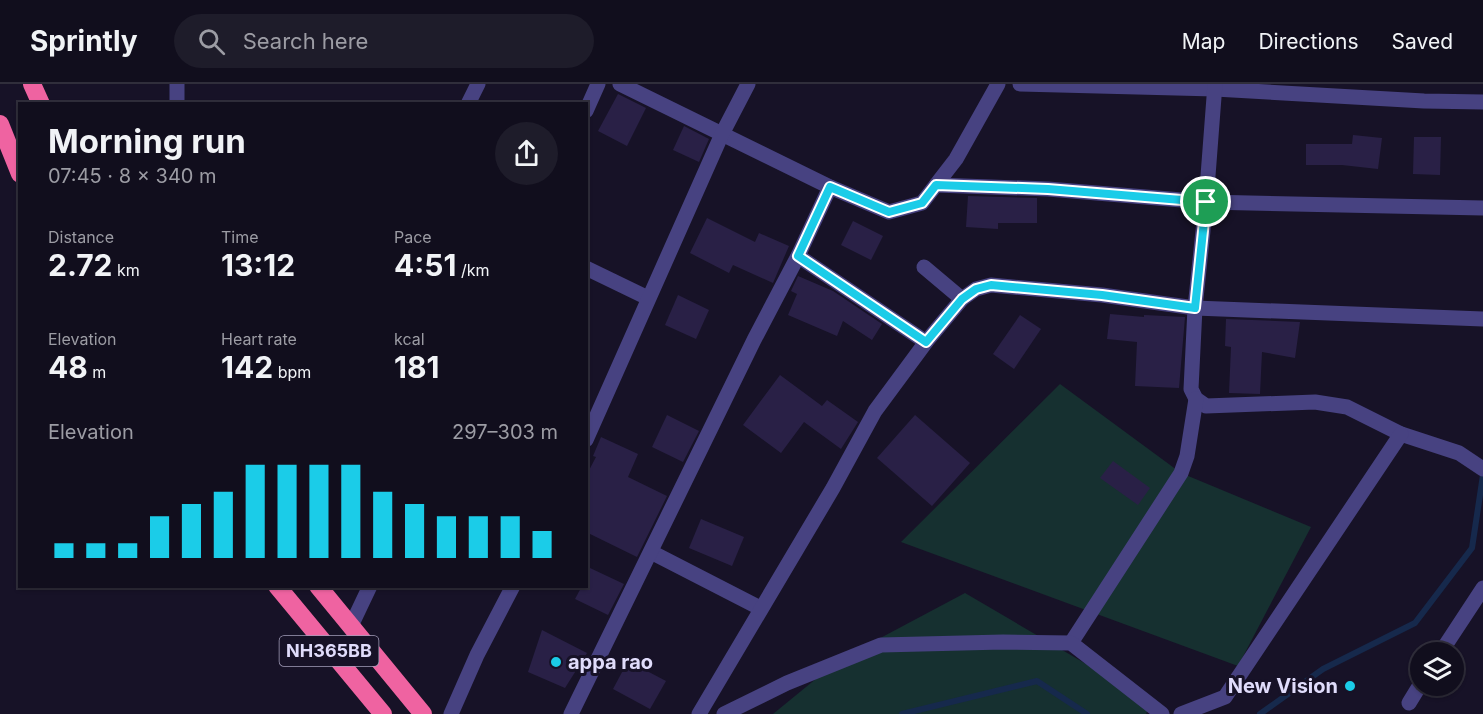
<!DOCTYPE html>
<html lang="en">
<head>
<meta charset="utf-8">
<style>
  body { margin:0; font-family:Inter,sans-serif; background:#1e1c2a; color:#f1f3f6; height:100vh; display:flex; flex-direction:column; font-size:22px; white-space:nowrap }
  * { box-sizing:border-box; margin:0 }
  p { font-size:20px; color:#9c9ca4 }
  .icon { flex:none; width:33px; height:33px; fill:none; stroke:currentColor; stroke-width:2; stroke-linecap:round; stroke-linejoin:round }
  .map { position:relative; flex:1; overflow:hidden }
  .details { position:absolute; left:18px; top:18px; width:570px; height:486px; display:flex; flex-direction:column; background:#110e1d; border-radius:0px; box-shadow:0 2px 4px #0004,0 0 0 2px #302e3b }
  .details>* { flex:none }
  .tools { position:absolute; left:1410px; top:558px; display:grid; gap:12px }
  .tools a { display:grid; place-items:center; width:54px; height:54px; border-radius:50%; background:#110e1d; box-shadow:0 2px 4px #0004,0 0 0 2px #302e3b; font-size:30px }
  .pin { position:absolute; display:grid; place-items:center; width:51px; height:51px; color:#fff; margin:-26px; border:3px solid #fff; border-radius:50%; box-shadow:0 2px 6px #0007 }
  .round { display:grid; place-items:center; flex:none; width:63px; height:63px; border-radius:32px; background:#1e1c2a }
  .summary { display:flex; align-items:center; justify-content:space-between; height:102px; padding:0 30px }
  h1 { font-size:33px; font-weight:700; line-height:45px }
  .metrics { display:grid; grid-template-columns:repeat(3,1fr); gap:9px; height:102px; padding:6px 30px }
  .metrics div { display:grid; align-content:center }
  .metrics b { font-size:30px; font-weight:700 }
  .metrics small { font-size:16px; font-weight:400 }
  .metrics p { font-size:16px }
  .chart { height:168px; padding:12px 30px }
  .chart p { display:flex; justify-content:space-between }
  .chart svg { width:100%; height:108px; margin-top:6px; stroke:#1bcce8; stroke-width:6 }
  header { display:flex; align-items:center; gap:36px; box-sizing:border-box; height:84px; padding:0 30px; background:#110e1d; border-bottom:2px solid #302e3b }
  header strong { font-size:28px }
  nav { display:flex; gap:33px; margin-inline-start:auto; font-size:21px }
  .search { width:420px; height:54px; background:#1e1c2a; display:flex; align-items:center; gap:15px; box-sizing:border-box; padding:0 21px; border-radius:33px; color:#9c9ca4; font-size:22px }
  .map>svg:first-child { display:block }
</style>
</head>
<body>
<header>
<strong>Sprintly</strong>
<div class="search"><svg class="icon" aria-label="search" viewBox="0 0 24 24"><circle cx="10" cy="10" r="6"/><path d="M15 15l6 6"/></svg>Search here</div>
<nav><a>Map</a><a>Directions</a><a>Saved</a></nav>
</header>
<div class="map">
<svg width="1483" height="630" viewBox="0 0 1483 630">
  <rect width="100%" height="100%" fill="#171227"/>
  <g fill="#163030">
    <polygon points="1060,300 1181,389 1311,443 1238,582 901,458"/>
    <polygon points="965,509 1151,618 1146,630 773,630 839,576"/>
  </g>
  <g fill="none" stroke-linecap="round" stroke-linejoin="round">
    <g stroke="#16294c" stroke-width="6">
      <polyline points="902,630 1037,597 1087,630"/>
      <polyline points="1260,630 1323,585 1415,539 1472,464 1483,391"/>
    </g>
  </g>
  <g fill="#292046">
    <polygon points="618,10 646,24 627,62 598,47"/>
    <polygon points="684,42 709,55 699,78 673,66"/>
    <polygon points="1353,51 1382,54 1378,85 1342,81 1306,81 1306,60 1352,60"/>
    <polygon points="1414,53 1441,53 1440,91 1413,90"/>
    <polygon points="968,112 1037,114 1037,139 998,139 998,145 966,143"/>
    <polygon points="707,134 755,158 759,149 789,162 773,199 733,181 729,189 690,169"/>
    <polygon points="853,137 883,152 871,176 841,161"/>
    <polygon points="798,192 833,207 882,240 872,256 843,237 837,252 788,231 797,210 791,207"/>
    <polygon points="678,211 709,226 696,255 665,241"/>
    <polygon points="1110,230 1144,233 1144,231 1185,233 1179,304 1135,302 1137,258 1107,255"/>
    <polygon points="1020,231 1041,245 1014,285 993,270"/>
    <polygon points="1226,235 1300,238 1295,274 1262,268 1260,310 1229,309 1231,263 1225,262"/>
    <polygon points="780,291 822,322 827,316 858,338 841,365 804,338 781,369 743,341"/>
    <polygon points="667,331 699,347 683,378 652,363"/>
    <polygon points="915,331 970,379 932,422 877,374"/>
    <polygon points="601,353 638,370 628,393 667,412 637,473 586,448 586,392 596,373 593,372"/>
    <polygon points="1113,377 1150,404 1138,421 1100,394"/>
    <polygon points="701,435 744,453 732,482 689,464"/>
    <polygon points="590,484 624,500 608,531 575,515 582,502 586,502 586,492"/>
    <polygon points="542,546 587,569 565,604 528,588"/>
    <polygon points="628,577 666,597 650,625 613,605"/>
  </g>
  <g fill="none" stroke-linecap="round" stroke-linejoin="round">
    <g stroke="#474281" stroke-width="15">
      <polyline points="620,0 830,103 889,128 922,119 956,75 998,0"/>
      <polyline points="1020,0 1215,5 1424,17 1483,18"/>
      <polyline points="1215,0 1206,118 1195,224 1191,305 1196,315 1206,322 1315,318 1347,323 1401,350 1459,369 1483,385"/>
      <polyline points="177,20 177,0"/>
      <polyline points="468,20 478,0"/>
      <polyline points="586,27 598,0"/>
      <polyline points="936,101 1048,105 1206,118 1483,124"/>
      <polyline points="798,172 926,258"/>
      <polyline points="924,183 962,215"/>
      <polyline points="586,184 648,214"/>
      <polyline points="586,356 722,50 748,0"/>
      <polyline points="651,468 760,524"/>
      <polyline points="351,542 370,502"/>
      <polyline points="1071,559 1181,389 1187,372 1196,315"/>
      <polyline points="1441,568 1483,504"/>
      <polyline points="1409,619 1420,601"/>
      <polyline points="451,630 477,571 513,502"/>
      <polyline points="571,630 754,256 798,172 830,103"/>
      <polyline points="699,630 833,404 875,327 926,258 962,215 976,205 991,201 1102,211 1195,224 1483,235"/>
      <polyline points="724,630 787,599 881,561 1003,558 1071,559 1162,630"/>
      <polyline points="1181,630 1225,613 1401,350"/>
    </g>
    <g stroke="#ef63a1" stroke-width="18">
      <polyline points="32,0 41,20"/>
      <polyline points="0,40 20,90"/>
      <polyline points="277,502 383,630"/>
      <polyline points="318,502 423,630"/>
    </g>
  </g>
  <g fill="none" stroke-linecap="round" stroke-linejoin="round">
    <defs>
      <polygon id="route" points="936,101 1048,105 1206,118 1195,224 1102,211 991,201 976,205 962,215 926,258 798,172 830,103 889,128 922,119"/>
    </defs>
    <use href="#route" stroke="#fff" stroke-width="12"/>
    <use href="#route" stroke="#1bcce8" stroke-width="8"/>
  </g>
  <g fill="#1bcce8" stroke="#171227" stroke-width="2">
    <circle cx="556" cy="578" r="6"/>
    <circle cx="1350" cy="602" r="6"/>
  </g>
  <g text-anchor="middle" stroke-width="6" stroke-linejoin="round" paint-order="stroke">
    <rect fill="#171227" stroke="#a49fbb" stroke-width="1.5" x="279.5" y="552" width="99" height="30" rx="4.5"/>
    <g font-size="18" font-weight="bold" fill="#e0dcfb">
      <text x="329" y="573">NH365BB</text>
    </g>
    <g font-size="20" font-weight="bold" fill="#e0dcfb" stroke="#171227" text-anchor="start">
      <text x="568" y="585">appa rao</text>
      <text x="1338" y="609" text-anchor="end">New Vision</text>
    </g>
  </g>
</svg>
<div class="tools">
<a><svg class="icon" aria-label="layers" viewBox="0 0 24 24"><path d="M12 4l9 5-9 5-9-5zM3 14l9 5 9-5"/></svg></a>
</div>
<div class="pin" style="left:1206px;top:118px;background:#1e9e55"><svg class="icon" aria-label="arrive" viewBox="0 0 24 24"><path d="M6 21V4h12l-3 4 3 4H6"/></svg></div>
<section class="details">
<div class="summary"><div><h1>Morning run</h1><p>07:45 · 8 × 340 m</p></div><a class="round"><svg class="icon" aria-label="share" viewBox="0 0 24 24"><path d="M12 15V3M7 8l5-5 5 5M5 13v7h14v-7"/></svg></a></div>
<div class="metrics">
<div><p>Distance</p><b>2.72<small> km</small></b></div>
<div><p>Time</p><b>13:12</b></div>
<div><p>Pace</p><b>4:51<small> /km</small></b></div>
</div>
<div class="metrics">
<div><p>Elevation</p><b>48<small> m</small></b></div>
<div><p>Heart rate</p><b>142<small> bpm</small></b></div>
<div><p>kcal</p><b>181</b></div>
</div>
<div class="chart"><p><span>Elevation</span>297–303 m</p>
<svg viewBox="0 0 160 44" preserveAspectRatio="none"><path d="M5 44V38M15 44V38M25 44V38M35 44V27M45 44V22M55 44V17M65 44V6M75 44V6M85 44V6M95 44V6M105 44V17M115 44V22M125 44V27M135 44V27M145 44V27M155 44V33"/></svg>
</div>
</section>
</div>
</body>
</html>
